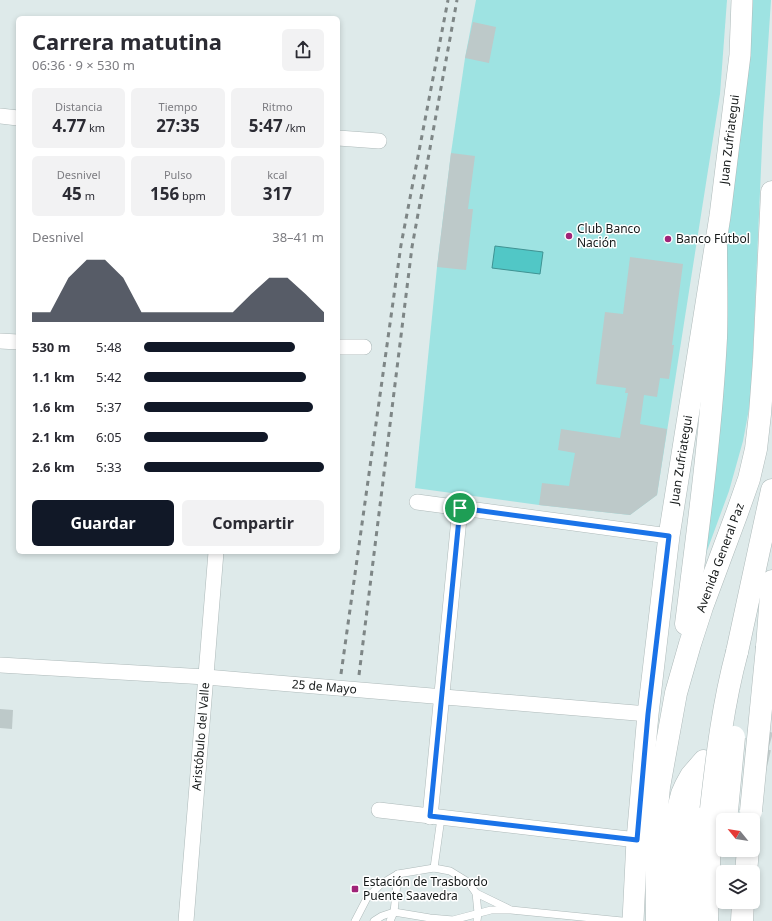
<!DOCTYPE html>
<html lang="es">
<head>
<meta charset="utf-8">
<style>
  body { margin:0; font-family:"Noto Sans",sans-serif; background:#f2f2f3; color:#2b2b33; height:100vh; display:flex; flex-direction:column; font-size:15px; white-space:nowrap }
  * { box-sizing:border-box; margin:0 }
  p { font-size:13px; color:#7c7c81 }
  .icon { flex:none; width:22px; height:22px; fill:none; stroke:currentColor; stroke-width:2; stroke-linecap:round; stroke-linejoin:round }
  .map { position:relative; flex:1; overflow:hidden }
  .details { position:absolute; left:16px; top:16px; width:324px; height:538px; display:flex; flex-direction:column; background:#fff; border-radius:6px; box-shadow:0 2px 6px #0003 }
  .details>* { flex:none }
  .needle { width:26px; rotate:300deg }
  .fabs { position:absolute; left:716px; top:813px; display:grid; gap:8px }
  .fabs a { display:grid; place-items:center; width:44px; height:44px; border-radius:6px; background:#fff; box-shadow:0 2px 6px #0003; font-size:20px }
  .pin { position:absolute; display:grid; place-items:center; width:34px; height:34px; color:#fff; margin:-17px; border:2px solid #fff; border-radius:50%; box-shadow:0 1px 4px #0007 }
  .round { display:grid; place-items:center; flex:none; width:42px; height:42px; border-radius:6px; background:#f2f2f3 }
  .summary { display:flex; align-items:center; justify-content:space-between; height:68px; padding:0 16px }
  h1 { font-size:22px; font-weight:700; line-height:30px }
  .metrics { display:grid; grid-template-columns:repeat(3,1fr); gap:6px; height:68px; padding:4px 16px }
  .metrics div { display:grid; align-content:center; border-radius:6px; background:#f2f2f3; text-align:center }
  .metrics b { font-size:17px; font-weight:700 }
  .metrics small { font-size:11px; font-weight:400 }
  .metrics p { font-size:11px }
  .chart { height:112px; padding:8px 16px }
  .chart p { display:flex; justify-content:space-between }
  .chart svg { width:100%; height:72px; margin-top:4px; fill:#111827; opacity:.7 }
  .action { display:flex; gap:8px; margin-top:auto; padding:8px 16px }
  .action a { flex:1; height:46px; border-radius:6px; background:#111827; color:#fff; font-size:16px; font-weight:700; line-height:46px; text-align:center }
  .action a+a { background:#f2f2f3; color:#2b2b33 }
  ul { padding:0 16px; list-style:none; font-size:13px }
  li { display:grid; grid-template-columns:64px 48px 1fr; align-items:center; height:30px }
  li i { height:10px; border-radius:5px; background:#111827 }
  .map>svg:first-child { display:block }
</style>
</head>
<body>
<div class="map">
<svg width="772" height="921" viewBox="0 0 772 921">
  <rect width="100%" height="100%" fill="#deeaea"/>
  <g fill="#9ee3e2">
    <polygon points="476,0 727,0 720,94 657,495 630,515 539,505 415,488 437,267 451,153 465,58"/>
    <polygon points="753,0 771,0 763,123 751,398 743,441 729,491 700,570 728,222 747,71"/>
  </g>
  <polygon fill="#51c7c6" stroke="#3f9292" points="495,246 543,252 540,274 492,268"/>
  <g fill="#bdc9c9">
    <polygon points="473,22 496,27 489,63 465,58"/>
    <polygon points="451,153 475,156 468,209 473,209 466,270 437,267"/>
    <polygon points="630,257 683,264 672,345 674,345 669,379 660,378 657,397 644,395 640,424 667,429 657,495 630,515 539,505 542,483 569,486 575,453 558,450 561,429 620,438 628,393 625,393 626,388 596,384 605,312 623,314"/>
    <polygon points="0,709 13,710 12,729 0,728"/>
  </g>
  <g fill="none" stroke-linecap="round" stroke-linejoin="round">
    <g stroke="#c0caca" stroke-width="22" stroke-dasharray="22 11" stroke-linecap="butt">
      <path d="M717,751c17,-10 36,-13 55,-7"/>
      <path d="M717,773c18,-14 33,-17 55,-11"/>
    </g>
    <defs>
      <g id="lane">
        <polyline points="434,868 441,818"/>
        <polyline points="476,893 509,909"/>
        <polyline points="355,921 367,898 381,884 398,874 434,868 450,871 468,882 476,893 478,913 477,921"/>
        <polyline points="374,921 382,916 394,912 430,918 453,920 491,910 511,910 622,921"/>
        <polyline points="390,921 394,912 398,874"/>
      </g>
      <g id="street">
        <polyline points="0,116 18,118"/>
        <polyline points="338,138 379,141"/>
        <polyline points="0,341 18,342"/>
        <polyline points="338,347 364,347"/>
        <polyline points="417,502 669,536"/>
        <path id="s1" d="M0,665l206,12 442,37"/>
        <polyline points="379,810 637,840"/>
        <polyline points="430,817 460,508"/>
        <path id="s2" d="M186,921l30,-369"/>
      </g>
      <g id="secondary">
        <path id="s3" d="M633,921l4,-81 11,-126 21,-178 51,-320 20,-161 2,-55"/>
      </g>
      <g id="highway">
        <path d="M686,624c12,-95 25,-190 30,-286 1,-30 0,-61 0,-91"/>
        <polyline points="767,647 772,581"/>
        <polyline points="737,652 772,490"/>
        <polyline points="746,872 748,850"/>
        <path id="s4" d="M657,921l-1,-102 3,-32 17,-94 14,-49 12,-37 35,-94 12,-34 7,-30 4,-35 4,-54 8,-168"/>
        <polyline points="674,921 677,813 682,794 686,785 691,776 704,761"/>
        <polyline points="693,921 692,822 697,801 704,788"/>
        <polyline points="707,921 711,809"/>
        <polyline points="742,921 743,902"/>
      </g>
    </defs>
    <use href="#lane" stroke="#aebaba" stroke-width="8"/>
    <use href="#street" stroke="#aebaba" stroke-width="16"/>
    <use href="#secondary" stroke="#aebaba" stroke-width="22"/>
    <use href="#highway" stroke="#aebaba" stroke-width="23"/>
    <use href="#lane" stroke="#fff" stroke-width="7"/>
    <use href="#street" stroke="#fff" stroke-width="15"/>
    <use href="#secondary" stroke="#fff" stroke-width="21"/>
    <use href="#highway" stroke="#fff" stroke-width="22"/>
    <g stroke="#7e8686" stroke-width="3" stroke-dasharray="5 5" stroke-linecap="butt">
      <polyline points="341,674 401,245 448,0"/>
      <polyline points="359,675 412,247 457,0"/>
    </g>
    <defs>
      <g id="highway-bridge">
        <path d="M711,809c6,-53 12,-105 26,-157"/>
        <polyline points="727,811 734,737"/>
        <polyline points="751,811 767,647"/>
      </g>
    </defs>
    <use href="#highway-bridge" stroke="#aebaba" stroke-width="23" stroke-linecap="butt"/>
    <use href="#highway-bridge" stroke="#fff" stroke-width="22"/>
  </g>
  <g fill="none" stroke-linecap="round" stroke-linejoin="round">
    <defs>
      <polygon id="route" points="460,508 669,536 648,714 637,840 430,816"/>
    </defs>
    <use href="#route" stroke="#fff" stroke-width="8"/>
    <use href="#route" stroke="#1a73e8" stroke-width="5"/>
  </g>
  <g fill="#a02378" stroke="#fff" stroke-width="1.5">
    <circle cx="569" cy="236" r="4"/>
    <circle cx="668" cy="239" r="4"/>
    <rect x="351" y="885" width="8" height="8" rx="2"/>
  </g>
  <g text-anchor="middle" stroke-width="3" stroke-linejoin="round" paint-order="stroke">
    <g font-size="12" fill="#141818" stroke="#fff">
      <text dy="4" stroke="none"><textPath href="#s3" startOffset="788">Juan Zufriategui</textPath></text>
      <text dy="4" stroke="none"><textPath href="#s3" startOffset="464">Juan Zufriategui</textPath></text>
      <text dy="4" stroke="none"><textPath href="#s4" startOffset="372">Avenida General Paz</textPath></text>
      <text dy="4" stroke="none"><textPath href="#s1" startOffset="325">25 de Mayo</textPath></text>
      <text dy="4" stroke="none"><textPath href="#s2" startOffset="185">Aristóbulo del Valle</textPath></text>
    </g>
    <g font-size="12" fill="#141818" stroke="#fff" text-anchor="start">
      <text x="577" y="233">Club Banco<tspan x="577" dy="14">Nación</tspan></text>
      <text x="676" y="243">Banco Fútbol</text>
      <text x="363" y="886">Estación de Trasbordo<tspan x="363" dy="14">Puente Saavedra</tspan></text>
    </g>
  </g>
</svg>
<div class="fabs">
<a><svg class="needle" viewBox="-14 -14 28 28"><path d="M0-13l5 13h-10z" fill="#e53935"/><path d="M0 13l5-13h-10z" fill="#7c7c81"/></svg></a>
<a><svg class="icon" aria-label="layers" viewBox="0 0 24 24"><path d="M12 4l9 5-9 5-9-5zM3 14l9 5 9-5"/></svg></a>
</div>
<div class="pin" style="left:460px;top:508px;background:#1e9e55"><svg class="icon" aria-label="arrive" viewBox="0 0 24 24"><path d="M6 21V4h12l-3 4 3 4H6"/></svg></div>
<section class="details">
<div class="summary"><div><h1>Carrera matutina</h1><p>06:36 · 9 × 530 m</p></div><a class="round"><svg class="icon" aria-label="share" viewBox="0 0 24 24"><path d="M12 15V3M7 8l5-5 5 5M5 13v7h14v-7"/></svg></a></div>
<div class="metrics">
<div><p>Distancia</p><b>4.77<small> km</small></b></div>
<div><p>Tiempo</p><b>27:35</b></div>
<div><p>Ritmo</p><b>5:47<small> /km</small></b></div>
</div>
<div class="metrics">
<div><p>Desnivel</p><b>45<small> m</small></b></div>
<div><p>Pulso</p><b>156<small> bpm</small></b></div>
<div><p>kcal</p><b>317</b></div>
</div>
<div class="chart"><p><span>Desnivel</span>38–41 m</p>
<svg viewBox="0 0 160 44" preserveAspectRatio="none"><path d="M0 44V38L10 38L20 17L30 6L40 6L50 17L60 38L70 38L80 38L90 38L100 38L110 38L120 27L130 17L140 17L150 27L160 38V44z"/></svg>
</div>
<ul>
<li><b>530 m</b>5:48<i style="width:84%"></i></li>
<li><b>1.1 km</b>5:42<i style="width:90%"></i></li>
<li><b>1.6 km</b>5:37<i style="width:94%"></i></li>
<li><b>2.1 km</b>6:05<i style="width:69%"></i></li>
<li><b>2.6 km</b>5:33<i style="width:100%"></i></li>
</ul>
<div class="action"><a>Guardar</a><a>Compartir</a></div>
</section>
</div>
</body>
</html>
